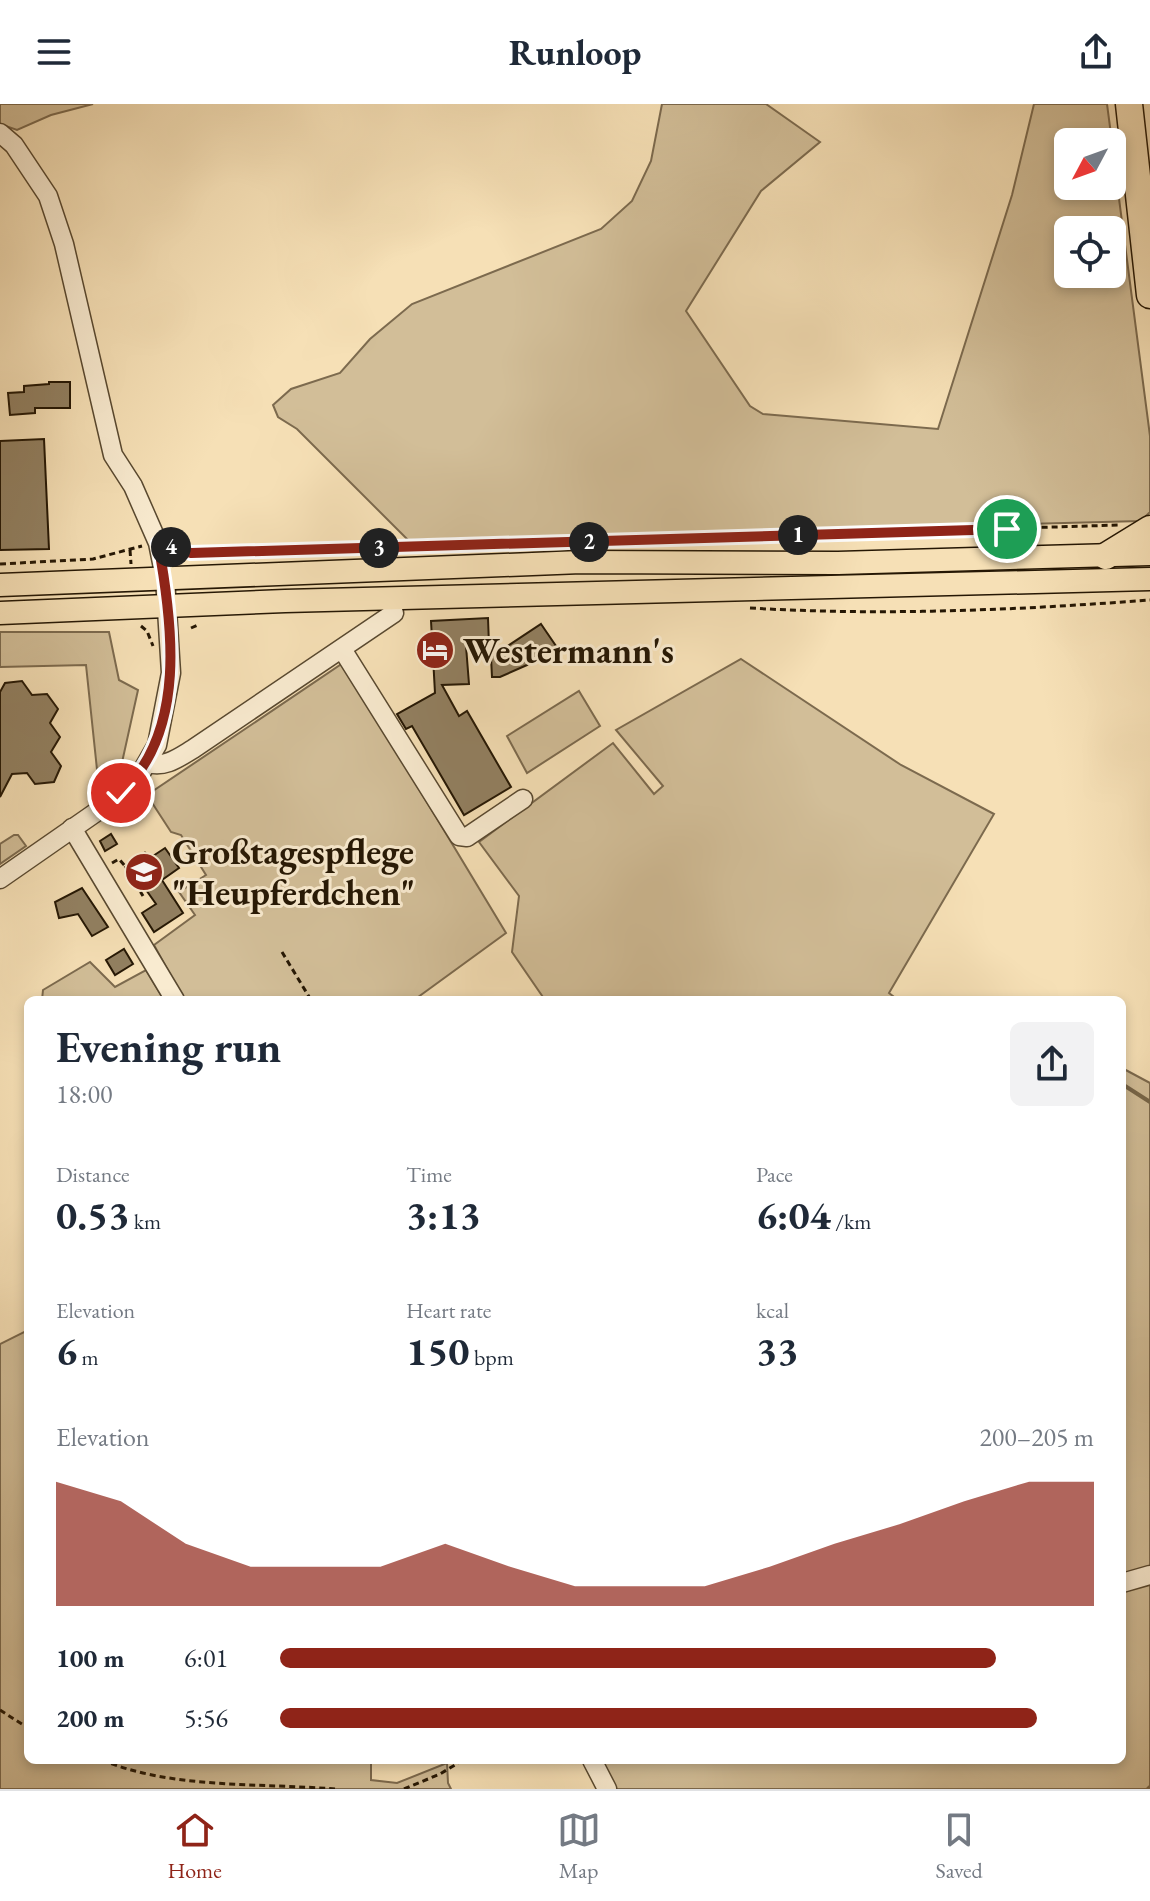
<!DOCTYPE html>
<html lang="en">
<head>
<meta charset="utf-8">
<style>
  body { margin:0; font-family:"EB Garamond",serif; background:#f2f2f3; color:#1f2937; height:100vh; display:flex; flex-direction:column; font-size:30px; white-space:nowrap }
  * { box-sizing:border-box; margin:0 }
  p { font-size:26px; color:#747a83 }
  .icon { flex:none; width:44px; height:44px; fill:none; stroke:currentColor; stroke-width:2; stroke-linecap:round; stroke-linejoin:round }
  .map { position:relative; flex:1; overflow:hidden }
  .sheet { position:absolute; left:24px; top:892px; width:1102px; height:768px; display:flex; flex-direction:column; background:#fff; border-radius:12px; box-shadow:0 4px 12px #0003 }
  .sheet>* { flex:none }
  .needle { width:52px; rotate:229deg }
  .controls { position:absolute; left:1054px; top:24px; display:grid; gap:16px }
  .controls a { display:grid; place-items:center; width:72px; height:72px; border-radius:12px; background:#fff; box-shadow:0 4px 12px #0003; font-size:40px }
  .pin { position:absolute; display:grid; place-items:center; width:68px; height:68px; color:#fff; margin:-34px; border:4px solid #fff; border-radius:50%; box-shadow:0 2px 8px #0007 }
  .km { position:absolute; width:40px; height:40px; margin:-20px; border-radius:50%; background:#222; color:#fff; font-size:22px; line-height:40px; text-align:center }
  .round { display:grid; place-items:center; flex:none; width:84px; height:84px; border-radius:12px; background:#f2f2f3 }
  .headline { display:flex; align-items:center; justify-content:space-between; height:136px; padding:0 32px }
  h1 { font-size:44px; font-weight:700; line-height:60px }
  .figures { display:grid; grid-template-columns:repeat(3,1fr); gap:12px; height:136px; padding:8px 32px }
  .figures div { display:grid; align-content:center }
  .figures b { font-size:40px; font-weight:700 }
  .figures small { font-size:22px; font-weight:400 }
  .figures p { font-size:22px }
  .chart { height:224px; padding:16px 32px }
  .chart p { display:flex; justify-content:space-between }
  .chart svg { width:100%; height:144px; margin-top:8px; fill:#8f2418; opacity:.7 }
  ul { padding:0 32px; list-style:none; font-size:26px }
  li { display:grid; grid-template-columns:128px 96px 1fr; align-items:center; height:60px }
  li i { height:20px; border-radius:10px; background:#8f2418 }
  header { display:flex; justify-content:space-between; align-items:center; height:104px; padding:0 32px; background:#fff; font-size:36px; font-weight:700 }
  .tabs { display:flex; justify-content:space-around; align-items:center; height:112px; border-top:2px solid #e0e1e3; background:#fff; font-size:22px; color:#747a83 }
  .tabs a { display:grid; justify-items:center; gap:4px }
  .tabs .selected { color:#8f2418 }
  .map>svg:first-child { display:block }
</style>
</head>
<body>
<header><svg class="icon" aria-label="menu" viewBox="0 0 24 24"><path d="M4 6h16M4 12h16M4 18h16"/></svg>Runloop<svg class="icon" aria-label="share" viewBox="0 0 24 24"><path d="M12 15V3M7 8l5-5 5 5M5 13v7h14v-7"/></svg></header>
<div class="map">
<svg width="1150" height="1685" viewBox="0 0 1150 1685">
  <rect width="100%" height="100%" fill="#f6e0b6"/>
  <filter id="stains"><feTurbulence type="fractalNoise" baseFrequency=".0025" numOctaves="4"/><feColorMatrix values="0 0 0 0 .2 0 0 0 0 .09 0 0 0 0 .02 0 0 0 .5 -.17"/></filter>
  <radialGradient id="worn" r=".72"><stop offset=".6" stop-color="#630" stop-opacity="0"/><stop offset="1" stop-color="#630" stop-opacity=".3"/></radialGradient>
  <g fill="#d2be98" stroke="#7c6a4e" stroke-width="2" fill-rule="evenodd">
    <polygon points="0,0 93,0 51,11 17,26 0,20"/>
    <path d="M662,0h104l54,38 -59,49 -75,120 64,95 13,8 175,15 74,-234 22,-91h73l5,38h-44v44h44v-41l38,291v76l-9,9 -733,19 -111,-111 -19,-12 -5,-12 18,-16 49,-16 30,-34 42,-35 189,-75 31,-28 19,-40zM1068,126h44v44h-44z"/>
    <polygon points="0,528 109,528 119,576 138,586 121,663 98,675 86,561 0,563"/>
    <polygon points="741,555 901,661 994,710 889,889 898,896 545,896 512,848 519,792 479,738 613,639 654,690 663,682 616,626"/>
    <polygon points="343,559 506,829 414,896 184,896 154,841 195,811 179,788 206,771 181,731 171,728 147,691"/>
    <polygon points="579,587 600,622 527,669 507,632"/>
    <polygon points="14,731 18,731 26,742 0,760 0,740"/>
    <polygon points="90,858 115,883 146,866 164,896 42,896 43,886"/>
    <polygon points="1122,964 1150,979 1150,1464 1122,1471"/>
    <polygon points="28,1226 28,1656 371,1656 371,1676 397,1679 447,1659 448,1679 451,1685 0,1685 0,1240"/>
    <polygon points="1150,1479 1150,1685 612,1685 596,1656 1122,1656 1122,1487"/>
  </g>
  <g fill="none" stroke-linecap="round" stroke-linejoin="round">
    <g stroke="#78674a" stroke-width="4">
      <polyline points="1122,980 1150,998"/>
      <polyline points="1148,1685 1150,1683"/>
    </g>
  </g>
  <g fill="#928061" stroke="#251704" stroke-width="2">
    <polygon points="49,278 70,278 70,304 35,304 35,309 10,311 8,289 24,288 24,282 49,280"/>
    <polygon points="44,335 49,445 0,446 0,337"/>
    <polygon points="488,514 489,541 466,542 469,580 442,581 459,612 467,607 511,683 464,711 412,622 406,625 397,610 435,589 431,517"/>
    <polygon points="541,520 556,542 527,561 500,573 492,573 491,553"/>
    <polygon points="22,577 32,591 47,590 58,605 50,619 60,633 51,648 61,662 54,678 35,680 27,669 12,670 0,693 0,588 5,579"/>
    <polygon points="111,730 117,740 105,747 100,737"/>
    <polygon points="165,744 179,764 162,776 183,809 154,828 142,809 156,800 132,766"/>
    <polygon points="82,784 108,823 92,832 78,810 59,814 55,798"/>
    <polygon points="124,845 133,860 115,871 106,856"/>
  </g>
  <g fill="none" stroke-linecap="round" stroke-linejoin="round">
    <defs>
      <g id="minor">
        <polyline points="0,29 14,41 48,92 64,140 113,351 133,382 158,439 165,474 171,569 157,641 138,674 105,702 0,775"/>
        <polyline points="342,545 459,732 467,733 523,695"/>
        <path d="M148,659c17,5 30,-5 45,-14l201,-136"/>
        <polyline points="72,724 175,896"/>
        <polyline points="1122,1479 1150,1471"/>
        <polyline points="592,1656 607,1685"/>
      </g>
      <g id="major">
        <polyline points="0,481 581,458 838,459 1150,450"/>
        <polyline points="0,509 285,497 1150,475"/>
      </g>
      <g id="highway">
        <polyline points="1129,0 1150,191"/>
        <polyline points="1106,452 1150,425"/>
      </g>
    </defs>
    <use href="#minor" stroke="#594930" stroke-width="21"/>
    <use href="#major" stroke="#251704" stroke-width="25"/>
    <use href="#highway" stroke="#251704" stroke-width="29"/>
    <g stroke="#251704" stroke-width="3" stroke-dasharray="6 4" stroke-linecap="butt">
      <polyline points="173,443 191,449 1120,421"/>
      <polyline points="130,446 131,460"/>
      <polyline points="0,460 93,455 142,442"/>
      <path d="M750,504c133,8 268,2 400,-8"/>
      <polyline points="141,522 147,527 153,542"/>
      <polyline points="191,524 200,520"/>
      <polyline points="112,759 119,755 125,762 145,749 149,755"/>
      <polyline points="125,762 143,792"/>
      <polyline points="282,848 311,896"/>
      <polyline points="0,1606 28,1624"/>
      <path d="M102,1656c69,29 158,23 233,29"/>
      <polyline points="404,1685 440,1670 463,1656"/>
    </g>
    <use href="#minor" stroke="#f9ebd0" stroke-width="18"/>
    <use href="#major" stroke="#f6e0b6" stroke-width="22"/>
    <use href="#highway" stroke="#f6e0b6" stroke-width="26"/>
  </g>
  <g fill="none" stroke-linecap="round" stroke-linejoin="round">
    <defs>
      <path id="route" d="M121,689c66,-62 52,-169 37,-250l33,10 816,-24"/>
    </defs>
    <use href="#route" stroke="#fff" stroke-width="16"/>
    <use href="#route" stroke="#8f2418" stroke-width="10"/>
  </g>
  <defs>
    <symbol id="hotel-disc" viewBox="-11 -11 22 22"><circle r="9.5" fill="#8f2418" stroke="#f9ebd0"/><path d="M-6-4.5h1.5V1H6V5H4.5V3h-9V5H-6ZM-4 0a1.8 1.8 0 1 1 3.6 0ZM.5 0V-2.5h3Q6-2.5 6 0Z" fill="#fff"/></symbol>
    <symbol id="school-disc" viewBox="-11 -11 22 22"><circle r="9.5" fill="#8f2418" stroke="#f9ebd0"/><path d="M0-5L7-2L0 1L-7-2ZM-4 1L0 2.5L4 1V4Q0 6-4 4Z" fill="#fff"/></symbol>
  </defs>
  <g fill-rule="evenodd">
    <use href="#hotel-disc" x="413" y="524" width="44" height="44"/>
    <use href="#school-disc" x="122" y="746" width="44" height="44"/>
  </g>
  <g text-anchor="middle" stroke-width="6" stroke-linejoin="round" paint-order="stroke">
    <g font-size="36" font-weight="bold" fill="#251704" stroke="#f9ebd0" text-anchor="start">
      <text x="463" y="559">Westermann's</text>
      <text x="172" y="760">Großtagespflege<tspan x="172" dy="41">"Heupferdchen"</tspan></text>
    </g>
  </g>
  <rect width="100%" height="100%" filter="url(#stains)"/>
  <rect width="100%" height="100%" fill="url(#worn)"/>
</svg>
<div class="controls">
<a><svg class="needle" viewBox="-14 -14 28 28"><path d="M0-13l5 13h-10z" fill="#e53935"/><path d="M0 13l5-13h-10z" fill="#747a83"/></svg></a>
<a><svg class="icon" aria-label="locate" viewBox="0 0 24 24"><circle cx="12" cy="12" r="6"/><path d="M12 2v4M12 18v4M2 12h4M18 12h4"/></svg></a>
</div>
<div class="pin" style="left:1007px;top:425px;background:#1e9e55"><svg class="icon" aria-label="arrive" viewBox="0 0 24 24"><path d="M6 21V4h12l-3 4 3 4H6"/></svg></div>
<div class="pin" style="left:121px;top:689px;background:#d93025"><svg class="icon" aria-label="check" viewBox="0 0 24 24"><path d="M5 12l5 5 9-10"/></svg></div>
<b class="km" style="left:798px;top:431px">1</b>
<b class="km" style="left:589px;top:438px">2</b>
<b class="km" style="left:379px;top:444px">3</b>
<b class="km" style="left:171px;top:443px">4</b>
<section class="sheet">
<div class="headline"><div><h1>Evening run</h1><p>18:00</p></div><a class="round"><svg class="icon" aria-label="share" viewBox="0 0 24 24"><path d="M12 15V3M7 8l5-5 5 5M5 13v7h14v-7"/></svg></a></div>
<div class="figures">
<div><p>Distance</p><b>0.53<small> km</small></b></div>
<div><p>Time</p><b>3:13</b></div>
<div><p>Pace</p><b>6:04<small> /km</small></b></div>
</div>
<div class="figures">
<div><p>Elevation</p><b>6<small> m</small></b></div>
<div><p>Heart rate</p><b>150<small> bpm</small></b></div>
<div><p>kcal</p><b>33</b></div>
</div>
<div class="chart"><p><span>Elevation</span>200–205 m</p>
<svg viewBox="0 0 160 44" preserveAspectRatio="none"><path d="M0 44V6L10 12L20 25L30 32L40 32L50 32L60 25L70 32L80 38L90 38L100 38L110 32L120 25L130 19L140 12L150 6L160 6V44z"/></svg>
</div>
<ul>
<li><b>100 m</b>6:01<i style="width:88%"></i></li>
<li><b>200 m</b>5:56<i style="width:93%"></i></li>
</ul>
</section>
</div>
<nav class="tabs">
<a class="selected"><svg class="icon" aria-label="home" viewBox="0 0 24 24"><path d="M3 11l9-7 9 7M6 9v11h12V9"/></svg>Home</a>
<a><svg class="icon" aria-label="map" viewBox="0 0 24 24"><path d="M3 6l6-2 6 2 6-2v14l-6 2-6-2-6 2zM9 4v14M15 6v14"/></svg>Map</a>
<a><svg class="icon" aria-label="saved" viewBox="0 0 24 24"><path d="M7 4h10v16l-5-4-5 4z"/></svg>Saved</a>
</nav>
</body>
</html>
